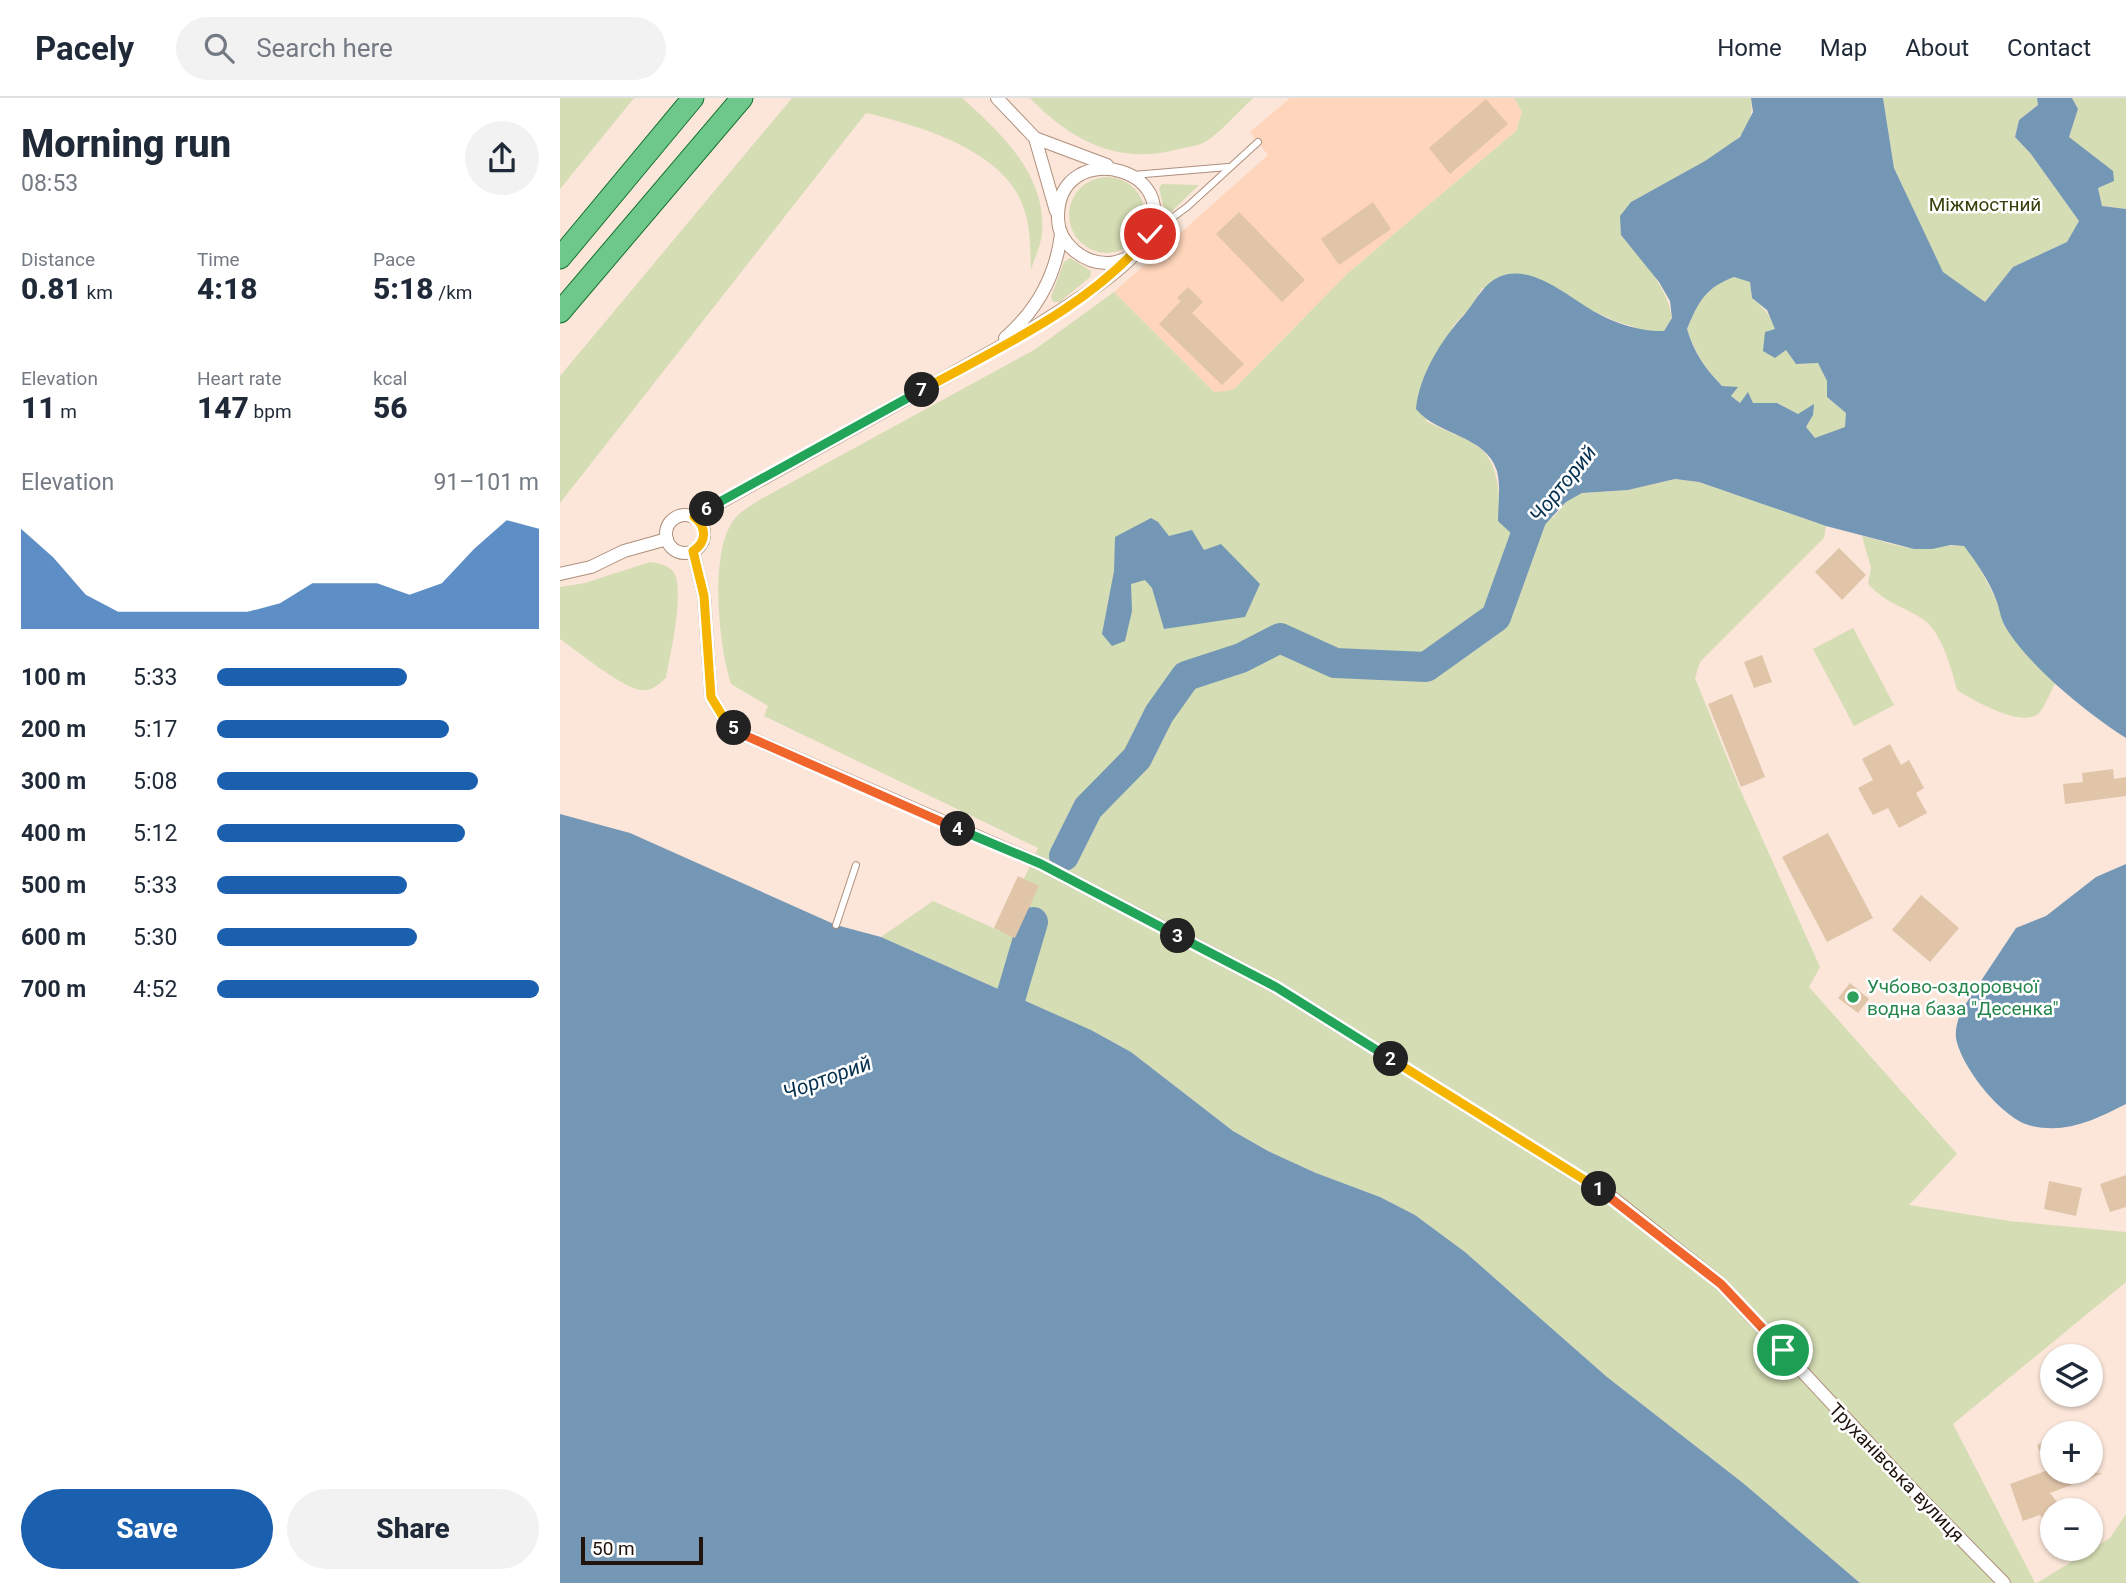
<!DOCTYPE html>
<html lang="en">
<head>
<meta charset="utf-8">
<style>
  body { margin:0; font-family:Roboto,sans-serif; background:#f2f2f3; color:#1f2937; height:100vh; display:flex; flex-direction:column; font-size:26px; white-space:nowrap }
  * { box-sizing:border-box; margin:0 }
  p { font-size:23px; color:#747a83 }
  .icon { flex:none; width:38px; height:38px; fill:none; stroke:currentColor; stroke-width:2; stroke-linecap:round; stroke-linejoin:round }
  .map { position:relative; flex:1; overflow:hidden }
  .sheet { display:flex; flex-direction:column; background:#fff; width:560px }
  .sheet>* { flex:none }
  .controls { position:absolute; left:1480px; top:1246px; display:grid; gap:14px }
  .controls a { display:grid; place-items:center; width:63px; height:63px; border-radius:50%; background:#fff; box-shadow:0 2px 5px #0004; font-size:35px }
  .scale { position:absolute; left:21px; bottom:18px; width:122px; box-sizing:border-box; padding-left:7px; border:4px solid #20140c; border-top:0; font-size:19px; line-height:24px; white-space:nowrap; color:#20140c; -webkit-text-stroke:5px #fff; paint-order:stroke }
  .pin { position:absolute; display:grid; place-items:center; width:60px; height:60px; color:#fff; margin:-30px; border:4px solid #fff; border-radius:50%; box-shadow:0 2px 7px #0007 }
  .km { position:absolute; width:35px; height:35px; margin:-18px; border-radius:50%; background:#222; color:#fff; font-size:19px; line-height:35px; text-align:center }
  .round { display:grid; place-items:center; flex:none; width:74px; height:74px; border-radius:37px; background:#f2f2f3 }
  .overview { display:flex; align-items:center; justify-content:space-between; height:119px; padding:0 21px }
  h1 { font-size:38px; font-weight:800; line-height:52px }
  .stats { display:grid; grid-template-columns:repeat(3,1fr); gap:10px; height:119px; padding:7px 21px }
  .stats div { display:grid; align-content:center }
  .stats b { font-size:30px; font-weight:800 }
  .stats small { font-size:19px; font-weight:400 }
  .stats p { font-size:19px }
  .chart { height:196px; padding:14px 21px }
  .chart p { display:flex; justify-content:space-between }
  .chart svg { width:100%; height:126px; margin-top:7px; fill:#1b5faf; opacity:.7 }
  .action { display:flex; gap:14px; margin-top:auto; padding:14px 21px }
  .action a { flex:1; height:80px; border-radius:42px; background:#1b5faf; color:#fff; font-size:28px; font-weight:800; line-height:80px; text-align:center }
  .action a+a { background:#f2f2f3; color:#1f2937 }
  ul { padding:0 21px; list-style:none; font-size:23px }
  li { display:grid; grid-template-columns:112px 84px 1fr; align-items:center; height:52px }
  li i { height:18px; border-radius:9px; background:#1b5faf }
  header { display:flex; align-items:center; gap:42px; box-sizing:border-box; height:98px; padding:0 35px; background:#fff; border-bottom:2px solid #e0e1e3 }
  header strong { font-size:33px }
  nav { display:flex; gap:38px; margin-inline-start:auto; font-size:24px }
  .search { width:490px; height:63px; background:#f2f2f3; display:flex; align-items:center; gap:18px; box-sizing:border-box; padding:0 24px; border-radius:38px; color:#747a83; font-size:26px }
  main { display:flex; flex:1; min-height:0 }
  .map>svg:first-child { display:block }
</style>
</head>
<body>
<header>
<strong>Pacely</strong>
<div class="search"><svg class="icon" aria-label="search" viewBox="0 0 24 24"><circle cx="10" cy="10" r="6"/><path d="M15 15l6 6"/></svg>Search here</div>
<nav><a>Home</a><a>Map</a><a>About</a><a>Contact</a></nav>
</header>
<main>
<section class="sheet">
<div class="overview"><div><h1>Morning run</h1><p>08:53</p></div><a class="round"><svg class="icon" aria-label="share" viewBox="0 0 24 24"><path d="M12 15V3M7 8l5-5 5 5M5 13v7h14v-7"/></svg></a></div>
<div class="stats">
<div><p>Distance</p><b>0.81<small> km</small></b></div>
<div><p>Time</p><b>4:18</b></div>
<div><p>Pace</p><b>5:18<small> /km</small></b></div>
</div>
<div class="stats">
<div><p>Elevation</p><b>11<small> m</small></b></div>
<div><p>Heart rate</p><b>147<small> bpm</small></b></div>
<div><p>kcal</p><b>56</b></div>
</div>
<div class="chart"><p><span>Elevation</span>91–101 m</p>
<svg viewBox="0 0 160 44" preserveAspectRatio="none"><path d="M0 44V9L10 19L20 32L30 38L40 38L50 38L60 38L70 38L80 35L90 28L100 28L110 28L120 32L130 28L140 16L150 6L160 9V44z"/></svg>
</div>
<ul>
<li><b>100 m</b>5:33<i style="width:59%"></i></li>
<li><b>200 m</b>5:17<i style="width:72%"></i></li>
<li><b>300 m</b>5:08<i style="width:81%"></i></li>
<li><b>400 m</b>5:12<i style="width:77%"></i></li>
<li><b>500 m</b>5:33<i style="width:59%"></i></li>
<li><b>600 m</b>5:30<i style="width:62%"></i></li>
<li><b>700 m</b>4:52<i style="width:100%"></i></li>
</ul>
<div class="action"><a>Save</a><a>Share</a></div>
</section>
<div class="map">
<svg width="1566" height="1485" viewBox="0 0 1566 1485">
  <rect width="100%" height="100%" fill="#fbe6d9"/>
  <polygon fill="#ffd5bb" points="730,0 954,0 962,14 956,33 788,175 675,290 667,294 654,294 554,194 708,57 690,34"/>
  <g fill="#d5ddb4">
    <polygon points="0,0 74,0 0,91"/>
    <path d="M232,0h170c39,35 85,77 80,136 -1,11 -8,25 -11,36 -1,-24 0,-46 -10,-69 -22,-52 -104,-76 -155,-88l-306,390v-127z"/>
    <path d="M470,0h223c-13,12 -34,36 -48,44 -7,4 -18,5 -26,7 -60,17 -109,-9 -149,-51z"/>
    <path d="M954,0h237c2,14 -1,29 -12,39 -25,25 -77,47 -108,65l-10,33c20,25 46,50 51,83l-8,13 -14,1 -35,-11 -24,-11 -109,-22 -7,14 -22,24 -27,95c43,23 68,18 73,74l54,23 13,-16 16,-9 46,-3 47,-11 24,3 127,44 -2,12 -124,124 -5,16 44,109 81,180 -11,20 148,167 -48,51 100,16 117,11v50l-173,142 82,159h-175l-117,-100 -136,-106 -142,-125 -50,-37 -35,-18 -64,-24 -48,-22 -35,-20 -102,-79 -40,-22 -210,-93 52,-36 67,30 38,-83 -274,-132 4,-10 -37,-22c-12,-37 -24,-139 7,-169 6,-6 16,-11 23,-16l273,-149 80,-58 100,100 13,-1 8,-3 113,-115 168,-142 6,-19z"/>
    <polygon points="1323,0 1477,0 1478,7 1459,22 1455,39 1471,56 1519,123 1508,144 1453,169 1425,204 1383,175 1334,70"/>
    <polygon points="1512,0 1566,0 1566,111 1542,108 1538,90 1509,39 1518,11"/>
    <circle cx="547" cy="117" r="38"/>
    <polygon points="602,86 639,87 611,114 605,114 599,90"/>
    <polygon points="510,160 531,173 530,179 500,204 493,204 491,199 504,164"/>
    <path d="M1174,178l16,6 2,16c24,18 26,42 44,66l22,-1 9,18v16l19,16v14l-31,12 -9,-12 7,-12 -15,-1 -21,-11h-24l-5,-10 -8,10 -9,-7 6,-8 -15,-2c-17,-18 -27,-33 -35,-57 12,-28 18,-41 47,-53z"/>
    <path d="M1302,438c18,4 38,12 56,13 16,1 30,-5 46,-3l12,15 21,40 7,25 16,21 36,35c-5,9 -10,22 -16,30 -16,18 -67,-12 -83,-22 -5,-20 -15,-57 -33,-70 -22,-15 -36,-15 -56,-36l3,-16z"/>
    <path d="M90,464c9,1 19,3 24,11 11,18 -4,84 -8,105 -7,6 -15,14 -25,12 -22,-4 -62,-38 -81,-51v-52l25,-4z"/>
    <polygon points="1293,530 1334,607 1294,628 1253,551"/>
    <polygon points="1566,1416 1566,1485 1477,1485 1550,1440"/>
  </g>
  <g fill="#7497b6" fill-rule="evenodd">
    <path d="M1191,0h132l11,70 49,104 42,30 28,-35 54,-25 12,-21 -48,-67 -16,-17 4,-17 19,-15 -1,-7h35l6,11 -9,28 44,34 1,10 -16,7 4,18 24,3v529c-39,-25 -96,-71 -120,-110 -5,-8 -6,-17 -9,-26 -7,-20 -20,-39 -33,-56l-13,-1 -19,4h-18l-88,-23 -127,-44 -24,-3 -47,11 -46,3 -16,9 -31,33 -20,2 -17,-16c0,-15 3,-34 -1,-50 -11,-36 -59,-35 -81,-62 3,-33 25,-69 48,-94 11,-13 17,-27 31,-36 34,-20 75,20 102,34 19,11 46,19 67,18l8,-13 -2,-17 -11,-19 -38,-47 -1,-19 11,-14 74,-41 35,-24 13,-25zM1174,179l16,5 2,16 15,12 8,19 -10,3 -2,19 12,7 11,-8 10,14 22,-1 9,18v16l19,16 -1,14 -30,11 -9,-11 7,-12 1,-11 -16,10 -21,-11h-24l-5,-11 -8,11 -9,-7 7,-9 -16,-1c-17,-18 -28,-33 -35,-57 12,-28 18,-41 47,-52z"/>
    <polygon points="591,420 598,424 609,438 632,432 644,452 661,446 700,486 685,519 604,531 592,490 585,482 571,486 572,513 565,543 552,548 542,536 554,473 555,439"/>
    <polygon points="0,716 70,735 276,827 321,839 531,932 571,954 673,1033 708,1053 756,1075 820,1099 855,1117 905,1154 1047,1279 1183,1385 1300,1485 0,1485"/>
    <path d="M1566,766v240c-30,15 -59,30 -94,22 -29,-6 -71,-59 -76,-88 -1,-10 2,-18 5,-27l55,-83 30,-12 50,-39z"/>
  </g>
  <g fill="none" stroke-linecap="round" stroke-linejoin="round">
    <g stroke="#7497b6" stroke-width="30">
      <polyline points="504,758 528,710 577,660 599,616 626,578 681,560 720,540 775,565 866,569 936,519 972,419 983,405"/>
      <polyline points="424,923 446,915 473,824"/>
    </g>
  </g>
  <g fill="#e0c5a9">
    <polygon points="926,1 948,26 890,76 869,50"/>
    <polygon points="813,104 831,131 779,167 761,141"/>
    <polygon points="679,114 745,182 722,204 656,136"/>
    <polygon points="628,189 643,204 632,215 684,266 662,287 599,226 621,203 617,200"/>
    <polygon points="1279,450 1306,477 1282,502 1255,474"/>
    <polygon points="1202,557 1212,584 1194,590 1184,564"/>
    <polygon points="1172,596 1205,679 1181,689 1148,606"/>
    <polygon points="1330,646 1341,667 1349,662 1364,690 1356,695 1367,715 1339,730 1328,710 1313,717 1298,690 1313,682 1302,661"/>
    <polygon points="1553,671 1554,681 1566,679 1566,698 1505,706 1503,686 1523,684 1522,675"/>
    <polygon points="1268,735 1313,820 1267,844 1222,759"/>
    <polygon points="458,778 479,788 455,840 434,830"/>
    <polygon points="1361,797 1399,830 1370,864 1332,832"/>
    <polygon points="1290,885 1309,901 1298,915 1278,900"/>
    <polygon points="1566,1077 1566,1109 1550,1114 1540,1086"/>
    <polygon points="1489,1083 1522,1090 1516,1118 1484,1111"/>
    <polygon points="1489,1342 1493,1351 1493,1374 1543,1375 1490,1395 1503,1412 1493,1412 1493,1434 1480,1417 1463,1423 1450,1386 1488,1372 1477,1347"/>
  </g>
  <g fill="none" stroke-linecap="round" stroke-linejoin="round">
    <defs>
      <g id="lane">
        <polyline points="573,77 668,69"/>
        <polyline points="590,136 627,109 698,44"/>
        <polyline points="276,827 296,767"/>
      </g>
      <g id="street">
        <polyline points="437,0 475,40 547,67"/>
        <polyline points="475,40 496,113"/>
        <path d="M445,240c32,-28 51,-62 56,-104"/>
        <circle cx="125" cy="436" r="19"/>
        <path d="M134,419l336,-187c30,-20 86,-52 108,-80 64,-80 -82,-119 -80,-31 1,26 27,45 51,44 8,0 18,-5 25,-8"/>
        <polyline points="133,453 144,498 151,599 165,622 184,637 481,766 716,889 1053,1100 1161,1186 1346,1385 1444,1485"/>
        <polyline points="0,476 31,469 64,453 107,441"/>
      </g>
      <g id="primary">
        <polyline points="0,160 133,0"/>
        <polyline points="0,214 182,0"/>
      </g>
    </defs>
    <use href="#lane" stroke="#af8f7b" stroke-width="8"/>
    <use href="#street" stroke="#af8f7b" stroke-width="14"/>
    <use href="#primary" stroke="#14712e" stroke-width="23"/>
    <use href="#lane" stroke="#fff" stroke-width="6"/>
    <use href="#street" stroke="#fff" stroke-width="12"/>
    <use href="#primary" stroke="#6ec88c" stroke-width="21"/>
  </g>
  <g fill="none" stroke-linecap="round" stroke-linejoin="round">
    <defs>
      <polyline id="split-1" points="1039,1091 1161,1186 1223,1252"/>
      <polyline id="split-2" points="831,961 1039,1091"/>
      <polyline id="split-3" points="618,838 716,889 831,961"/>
      <polyline id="split-4" points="398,731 481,766 618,838"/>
      <polyline id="split-5" points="174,630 184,637 398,731"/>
      <path id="split-6" d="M147,411l-13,8c13,10 13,25 -1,34l11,45 7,101 14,23 9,8"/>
      <polyline id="split-7" points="147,411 362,292"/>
      <path id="split-8" d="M362,292c78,-43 171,-85 228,-156"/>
    </defs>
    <use href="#split-1" stroke="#fff" stroke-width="14"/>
    <use href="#split-2" stroke="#fff" stroke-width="14"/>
    <use href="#split-3" stroke="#fff" stroke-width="14"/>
    <use href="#split-4" stroke="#fff" stroke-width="14"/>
    <use href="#split-5" stroke="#fff" stroke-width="14"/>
    <use href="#split-6" stroke="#fff" stroke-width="14"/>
    <use href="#split-7" stroke="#fff" stroke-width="14"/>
    <use href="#split-8" stroke="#fff" stroke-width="14"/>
    <use href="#split-1" stroke="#f0652b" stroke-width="9"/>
    <use href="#split-2" stroke="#f5b400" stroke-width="9"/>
    <use href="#split-3" stroke="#22a559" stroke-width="9"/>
    <use href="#split-4" stroke="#22a559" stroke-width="9"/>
    <use href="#split-5" stroke="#f0652b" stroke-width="9"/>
    <use href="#split-6" stroke="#f5b400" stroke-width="9"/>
    <use href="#split-7" stroke="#22a559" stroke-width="9"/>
    <use href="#split-8" stroke="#f5b400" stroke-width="9"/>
  </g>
  <circle fill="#2e9e5b" stroke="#fff" stroke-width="2.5" cx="1293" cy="899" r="7"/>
  <g text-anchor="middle" stroke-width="5" stroke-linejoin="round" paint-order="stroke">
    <g font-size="19" fill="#383f0b" stroke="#fff">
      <text x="1425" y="113">Міжмостний</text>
    </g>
    <g font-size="19" fill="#27864d" stroke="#fff" text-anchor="start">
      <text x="1307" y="895">Учбово-оздоровчої<tspan x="1307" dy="22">водна база "Десенка"</tspan></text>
    </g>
    <g font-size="19" fill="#20140c" stroke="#fff">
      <text transform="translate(1337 1374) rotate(46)" y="7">Труханівська вулиця</text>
    </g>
    <g font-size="21" font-style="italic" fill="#063150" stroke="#fff">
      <text transform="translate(1003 386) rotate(-51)" y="7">Чорторий</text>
      <text transform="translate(267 980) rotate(-20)" y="7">Чорторий</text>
    </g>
  </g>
</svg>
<div class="controls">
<a><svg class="icon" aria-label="layers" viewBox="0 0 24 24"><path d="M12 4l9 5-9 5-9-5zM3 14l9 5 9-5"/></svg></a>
<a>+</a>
<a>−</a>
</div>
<div class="scale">50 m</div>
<div class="pin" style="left:1223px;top:1252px;background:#1e9e55"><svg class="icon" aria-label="arrive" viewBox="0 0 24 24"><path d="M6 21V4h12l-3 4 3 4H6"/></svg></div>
<div class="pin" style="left:590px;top:136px;background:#d93025"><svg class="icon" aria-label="check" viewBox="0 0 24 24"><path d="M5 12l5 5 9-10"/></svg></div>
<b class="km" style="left:1039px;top:1091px">1</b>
<b class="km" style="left:831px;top:961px">2</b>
<b class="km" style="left:618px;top:838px">3</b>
<b class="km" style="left:398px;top:731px">4</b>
<b class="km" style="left:174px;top:630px">5</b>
<b class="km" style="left:147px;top:411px">6</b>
<b class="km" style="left:362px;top:292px">7</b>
</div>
</main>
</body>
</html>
